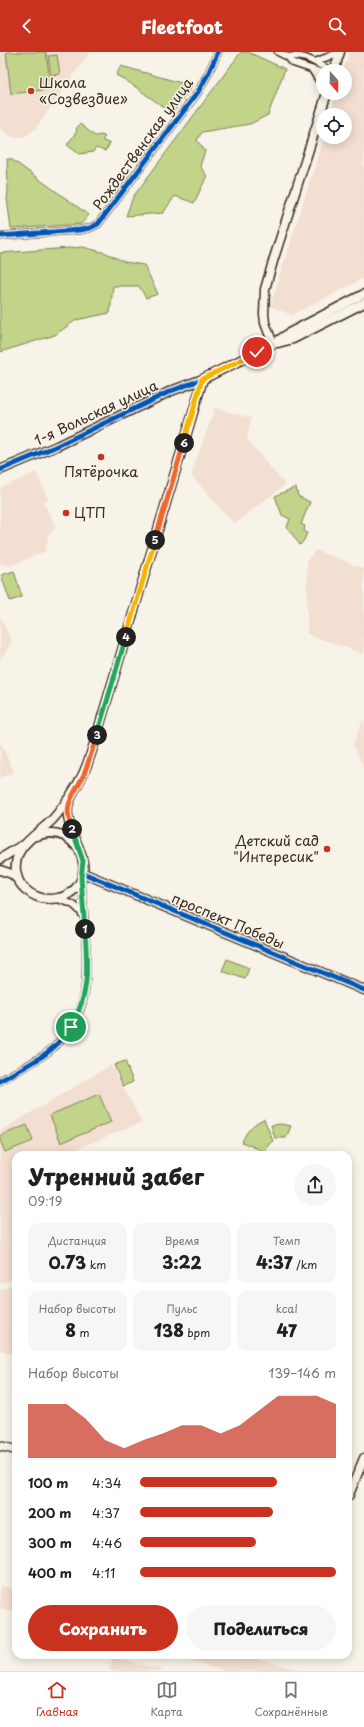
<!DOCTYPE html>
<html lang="ru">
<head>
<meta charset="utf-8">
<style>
  body { margin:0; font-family:"Playpen Sans",sans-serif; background:#f6f6f6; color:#202124; height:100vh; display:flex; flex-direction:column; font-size:15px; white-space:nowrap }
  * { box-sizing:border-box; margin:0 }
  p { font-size:13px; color:#757577 }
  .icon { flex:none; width:22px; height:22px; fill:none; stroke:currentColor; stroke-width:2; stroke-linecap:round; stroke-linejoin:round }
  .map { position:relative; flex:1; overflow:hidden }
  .sheet { position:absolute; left:12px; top:1099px; width:340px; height:508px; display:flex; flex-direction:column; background:#fff; border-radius:12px; box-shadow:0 2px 10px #0003 }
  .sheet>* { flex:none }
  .needle { width:26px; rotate:160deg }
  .buttons { position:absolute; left:316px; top:12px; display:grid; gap:8px }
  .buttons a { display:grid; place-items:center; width:36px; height:36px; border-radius:50%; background:#fff; box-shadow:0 2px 10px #0003; font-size:20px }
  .pin { position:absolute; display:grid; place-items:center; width:34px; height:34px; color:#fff; margin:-17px; border:2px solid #fff; border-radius:50%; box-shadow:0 1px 4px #0007 }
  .km { position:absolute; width:20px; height:20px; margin:-10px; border-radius:50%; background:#222; color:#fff; font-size:11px; line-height:20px; text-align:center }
  .round { display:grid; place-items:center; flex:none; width:42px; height:42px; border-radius:21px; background:#f6f6f6 }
  .summary { display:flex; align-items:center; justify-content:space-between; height:68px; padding:0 16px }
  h1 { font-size:22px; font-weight:800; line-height:30px }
  .metrics { display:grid; grid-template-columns:repeat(3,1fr); gap:6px; height:68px; padding:4px 16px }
  .metrics div { display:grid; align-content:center; border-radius:10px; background:#f6f6f6; text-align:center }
  .metrics b { font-size:17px; font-weight:800 }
  .metrics small { font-size:11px; font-weight:400 }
  .metrics p { font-size:11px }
  .chart { height:112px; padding:8px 16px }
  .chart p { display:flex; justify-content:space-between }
  .chart svg { width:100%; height:72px; margin-top:4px; fill:#c8321e; opacity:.7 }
  .action { display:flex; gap:8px; margin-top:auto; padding:8px 16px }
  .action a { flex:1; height:46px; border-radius:24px; background:#c8321e; color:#fff; font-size:16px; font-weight:800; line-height:46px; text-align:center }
  .action a+a { background:#f6f6f6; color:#202124 }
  ul { padding:0 16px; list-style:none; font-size:13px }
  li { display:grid; grid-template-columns:64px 48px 1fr; align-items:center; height:30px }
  li i { height:10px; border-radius:5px; background:#c8321e }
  header { display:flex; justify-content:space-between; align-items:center; height:52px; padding:0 16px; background:#c8321e; color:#fff; font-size:18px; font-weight:800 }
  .tab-bar { display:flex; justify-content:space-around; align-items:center; height:56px; border-top:1px solid #e0e0e0; background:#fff; font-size:11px; color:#757577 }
  .tab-bar a { display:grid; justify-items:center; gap:2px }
  .tab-bar .on { color:#c8321e }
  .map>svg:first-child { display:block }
</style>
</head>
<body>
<header><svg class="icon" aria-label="back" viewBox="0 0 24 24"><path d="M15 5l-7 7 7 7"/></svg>Fleetfoot<svg class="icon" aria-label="search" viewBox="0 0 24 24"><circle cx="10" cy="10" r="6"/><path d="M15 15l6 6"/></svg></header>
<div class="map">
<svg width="364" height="1619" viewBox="0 0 364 1619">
  <rect width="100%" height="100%" fill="#f7f3e8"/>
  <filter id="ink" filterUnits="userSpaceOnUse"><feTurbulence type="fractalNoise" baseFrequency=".025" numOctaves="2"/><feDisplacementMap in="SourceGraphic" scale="8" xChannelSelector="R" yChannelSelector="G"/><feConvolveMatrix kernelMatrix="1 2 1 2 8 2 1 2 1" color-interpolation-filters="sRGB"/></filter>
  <g filter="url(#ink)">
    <g fill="#f2dfd1">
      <polygon points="0,0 90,0 36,76 29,82 22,85 13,85 6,82 0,77"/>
      <polygon points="349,0 364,0 364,226 292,263 270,254 324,85 345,85 345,63 330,63 337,41 345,41 345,19 343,19"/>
      <polygon points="215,356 251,366 247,387 285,433 234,472 191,423"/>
      <polygon points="36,420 48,447 43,450 56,475 49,482 45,499 11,514 0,511 0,436"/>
      <polygon points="316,498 364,517 364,602 307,582 307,508"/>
      <polygon points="0,563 12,590 0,608"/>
      <polygon points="364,666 364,717 353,692"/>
      <polygon points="0,689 14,720 0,726"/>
      <polygon points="111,1013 142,1070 76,1097 78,1103 16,1103 16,1225 0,1232 0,1079"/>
      <polygon points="16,1232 16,1304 0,1298 0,1238"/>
      <polygon points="0,1533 16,1538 16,1561 0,1556"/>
      <polygon points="168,1603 246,1603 303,1619 225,1619"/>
      <polygon points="113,1605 165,1619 109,1619"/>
    </g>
    <g fill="#c1d489" stroke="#7e7f54">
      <polygon points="6,0 46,0 51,37 11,42"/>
      <polygon points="241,0 248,0 285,17 268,63 250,72 202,80 197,88 205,99 200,114 207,124 194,151 175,144 163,161 126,164 133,145"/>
      <polygon points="57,3 60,22 51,23 48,4"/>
      <path d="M121,14l71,20 -19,26c-20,-10 -37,-27 -57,-37z"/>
      <polygon points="80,72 95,84 102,83 105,85 102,88 110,92 105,99 96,96 93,100 79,102 67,93 77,79 76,77"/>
      <path d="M7,107h4l78,56 -8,9 -70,5 -4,-31c2,-4 0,-30 0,-39z"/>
      <polygon points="83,195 106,201 125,210 144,213 158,242 146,246 139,234 113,234 110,261 76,268 55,283 0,300 0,201"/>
      <polygon points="296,435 298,444 310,450 301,472 305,474 304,479 307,481 304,488 300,493 287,475 290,467 282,463 275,444"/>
      <polygon points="14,519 22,545 10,549 1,523"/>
      <polygon points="227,907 249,916 245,927 222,919"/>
      <polygon points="125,1009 133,1030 123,1034 114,1013"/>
      <polygon points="99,1042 111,1070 61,1091 50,1063"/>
      <path d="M264,1067l9,22 -4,3 -4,8 -23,-10c4,-10 11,-19 22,-23z"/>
      <polygon points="281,1072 291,1074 286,1086 275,1086 271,1073"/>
      <polygon points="27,1073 33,1089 5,1100 0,1088 0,1084"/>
    </g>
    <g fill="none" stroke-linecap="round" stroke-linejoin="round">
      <defs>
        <g id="street">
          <polyline points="278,0 288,5 293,11 323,21"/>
          <path d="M288,5c17,-4 30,8 44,14"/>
          <polyline points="315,10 340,0"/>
          <polyline points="313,19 323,35"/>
          <polyline points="0,184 80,178 90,176 98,172 198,40 208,22 218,0"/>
          <path d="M57,847c14,4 19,5 27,18"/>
          <path d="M0,1029c20,-12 43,-22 59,-39 29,-29 28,-59 27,-97 -1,-22 -3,-44 -5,-67"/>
        </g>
        <g id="secondary">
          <polyline points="334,19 340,0"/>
          <polyline points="278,291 293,287 364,251"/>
          <polyline points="273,292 265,271 264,262 265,237 274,206 327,41"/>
          <polyline points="0,418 57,394 171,339 203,327 273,292 289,281 364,242"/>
          <path d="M76,735c-7,11 -14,22 -23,32 -15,16 -40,26 -37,52 1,6 4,14 9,18 10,9 20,12 33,9 8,-1 13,-5 18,-10 22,-26 -12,-54 -8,-81 2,-12 10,-22 15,-33 6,-12 10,-27 14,-40l106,-355"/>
          <path d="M36,784c16,-6 30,-3 41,11"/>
          <polyline points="0,807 21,794"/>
          <polyline points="0,818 12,822 18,828"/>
          <polyline points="83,821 364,938"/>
          <polyline points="0,1394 16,1398"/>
          <polyline points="348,1445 364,1406"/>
        </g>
      </defs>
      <use href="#street" stroke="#3b2a1e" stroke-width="9"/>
      <use href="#secondary" stroke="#3b2a1e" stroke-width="11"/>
      <use href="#street" stroke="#f7f3e8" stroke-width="6"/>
      <use href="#secondary" stroke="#f7f3e8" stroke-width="8"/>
      <defs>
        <g id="cycleway">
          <polyline points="0,184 80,178 90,176 98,172 198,40 208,22 218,0"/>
          <polyline points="0,418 57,394 171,339 203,327"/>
          <polyline points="83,821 364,938"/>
          <path d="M0,1029c20,-12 43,-22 59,-39 29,-29 28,-59 27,-97 -1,-22 -3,-44 -5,-67"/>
        </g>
      </defs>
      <use href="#cycleway" stroke="#f7f3e8" stroke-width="8"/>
      <use href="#cycleway" stroke="#0057b8" stroke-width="5"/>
    </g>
  </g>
  <g fill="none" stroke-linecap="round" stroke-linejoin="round" filter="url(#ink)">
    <defs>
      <path id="split-1" d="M71,975c20,-37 16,-58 14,-98"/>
      <polyline id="split-2" points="72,777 83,809 81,826 85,877"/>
      <path id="split-3" d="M72,777c-10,-26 2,-33 12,-55 5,-13 9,-26 13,-39"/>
      <polyline id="split-4" points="97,683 126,585"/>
      <polyline id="split-5" points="126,585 155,488"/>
      <polyline id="split-6" points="155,488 184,391"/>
      <polyline id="split-7" points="184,391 202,327 233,312"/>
      <polyline id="split-8" points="233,312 257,300"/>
    </defs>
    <use href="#split-1" stroke="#fff" stroke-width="8"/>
    <use href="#split-2" stroke="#fff" stroke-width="8"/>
    <use href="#split-3" stroke="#fff" stroke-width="8"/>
    <use href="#split-4" stroke="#fff" stroke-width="8"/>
    <use href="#split-5" stroke="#fff" stroke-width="8"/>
    <use href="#split-6" stroke="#fff" stroke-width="8"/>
    <use href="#split-7" stroke="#fff" stroke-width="8"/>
    <use href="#split-8" stroke="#fff" stroke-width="8"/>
    <use href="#split-1" stroke="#22a559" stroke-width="5"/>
    <use href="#split-2" stroke="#22a559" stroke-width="5"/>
    <use href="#split-3" stroke="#f0652b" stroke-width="5"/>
    <use href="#split-4" stroke="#22a559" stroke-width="5"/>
    <use href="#split-5" stroke="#f5b400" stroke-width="5"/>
    <use href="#split-6" stroke="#f0652b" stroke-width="5"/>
    <use href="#split-7" stroke="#f5b400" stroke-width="5"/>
    <use href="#split-8" stroke="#f5b400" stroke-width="5"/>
  </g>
  <g fill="#c8321e" stroke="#f7f3e8" stroke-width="1.5">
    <circle cx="31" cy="39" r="4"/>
    <circle cx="101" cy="405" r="4"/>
    <circle cx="66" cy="461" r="4"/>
    <circle cx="327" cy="797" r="4"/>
  </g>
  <g text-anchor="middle" stroke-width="3" stroke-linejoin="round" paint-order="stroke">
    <g font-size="14" fill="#3b2a1e" stroke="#f7f3e8" text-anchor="start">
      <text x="39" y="36">Школа<tspan x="39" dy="16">«Созвездие»</tspan></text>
      <text x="101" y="425" text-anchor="middle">Пятёрочка</text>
      <text x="74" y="466">ЦТП</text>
      <text x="319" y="794" text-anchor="end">Детский сад<tspan x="319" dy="16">"Интересик"</tspan></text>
    </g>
    <g font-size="14" fill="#3b2a1e" stroke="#f7f3e8">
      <text transform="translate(143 92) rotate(-54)" y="5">Рождественская улица</text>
      <text transform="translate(96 361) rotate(-25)" y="5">1-я Вольская улица</text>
      <text transform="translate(228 869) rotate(23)" y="5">проспект Победы</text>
    </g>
  </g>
</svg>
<div class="buttons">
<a><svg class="needle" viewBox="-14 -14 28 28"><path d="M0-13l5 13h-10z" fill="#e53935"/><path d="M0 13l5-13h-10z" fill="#757577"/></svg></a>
<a><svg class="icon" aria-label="locate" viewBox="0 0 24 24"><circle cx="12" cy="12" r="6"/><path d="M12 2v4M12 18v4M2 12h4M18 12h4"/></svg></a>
</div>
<div class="pin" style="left:71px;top:975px;background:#1e9e55"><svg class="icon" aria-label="arrive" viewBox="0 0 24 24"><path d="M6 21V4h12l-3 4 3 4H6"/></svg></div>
<div class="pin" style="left:257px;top:300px;background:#d93025"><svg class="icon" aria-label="check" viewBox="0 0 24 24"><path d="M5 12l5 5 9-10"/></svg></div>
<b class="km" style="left:85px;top:877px">1</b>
<b class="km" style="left:72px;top:777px">2</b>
<b class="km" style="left:97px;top:683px">3</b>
<b class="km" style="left:126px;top:585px">4</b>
<b class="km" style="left:155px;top:488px">5</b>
<b class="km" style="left:184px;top:391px">6</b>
<section class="sheet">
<div class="summary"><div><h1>Утренний забег</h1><p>09:19</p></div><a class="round"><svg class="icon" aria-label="share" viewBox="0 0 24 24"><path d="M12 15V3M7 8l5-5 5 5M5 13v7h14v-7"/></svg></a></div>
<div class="metrics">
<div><p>Дистанция</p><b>0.73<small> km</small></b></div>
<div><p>Время</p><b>3:22</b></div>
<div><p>Темп</p><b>4:37<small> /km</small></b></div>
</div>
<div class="metrics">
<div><p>Набор высоты</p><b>8<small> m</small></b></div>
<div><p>Пульс</p><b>138<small> bpm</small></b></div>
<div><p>kcal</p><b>47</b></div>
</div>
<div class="chart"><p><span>Набор высоты</span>139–146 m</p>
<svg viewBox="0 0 160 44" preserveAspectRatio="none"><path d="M0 44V11L10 11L20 11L30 20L40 33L50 38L60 33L70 29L80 24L90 24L100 29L110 24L120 15L130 6L140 6L150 6L160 11V44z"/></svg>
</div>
<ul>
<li><b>100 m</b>4:34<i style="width:70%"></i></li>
<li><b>200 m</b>4:37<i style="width:68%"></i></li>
<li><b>300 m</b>4:46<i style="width:59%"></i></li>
<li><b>400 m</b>4:11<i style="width:100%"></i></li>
</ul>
<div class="action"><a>Сохранить</a><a>Поделиться</a></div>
</section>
</div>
<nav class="tab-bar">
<a class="on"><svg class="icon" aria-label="home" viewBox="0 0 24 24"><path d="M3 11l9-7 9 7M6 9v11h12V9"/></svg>Главная</a>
<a><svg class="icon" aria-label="map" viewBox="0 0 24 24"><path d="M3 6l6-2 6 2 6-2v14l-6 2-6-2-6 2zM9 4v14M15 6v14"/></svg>Карта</a>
<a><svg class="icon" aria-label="saved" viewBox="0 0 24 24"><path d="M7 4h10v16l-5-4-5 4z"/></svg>Сохранённые</a>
</nav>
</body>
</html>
